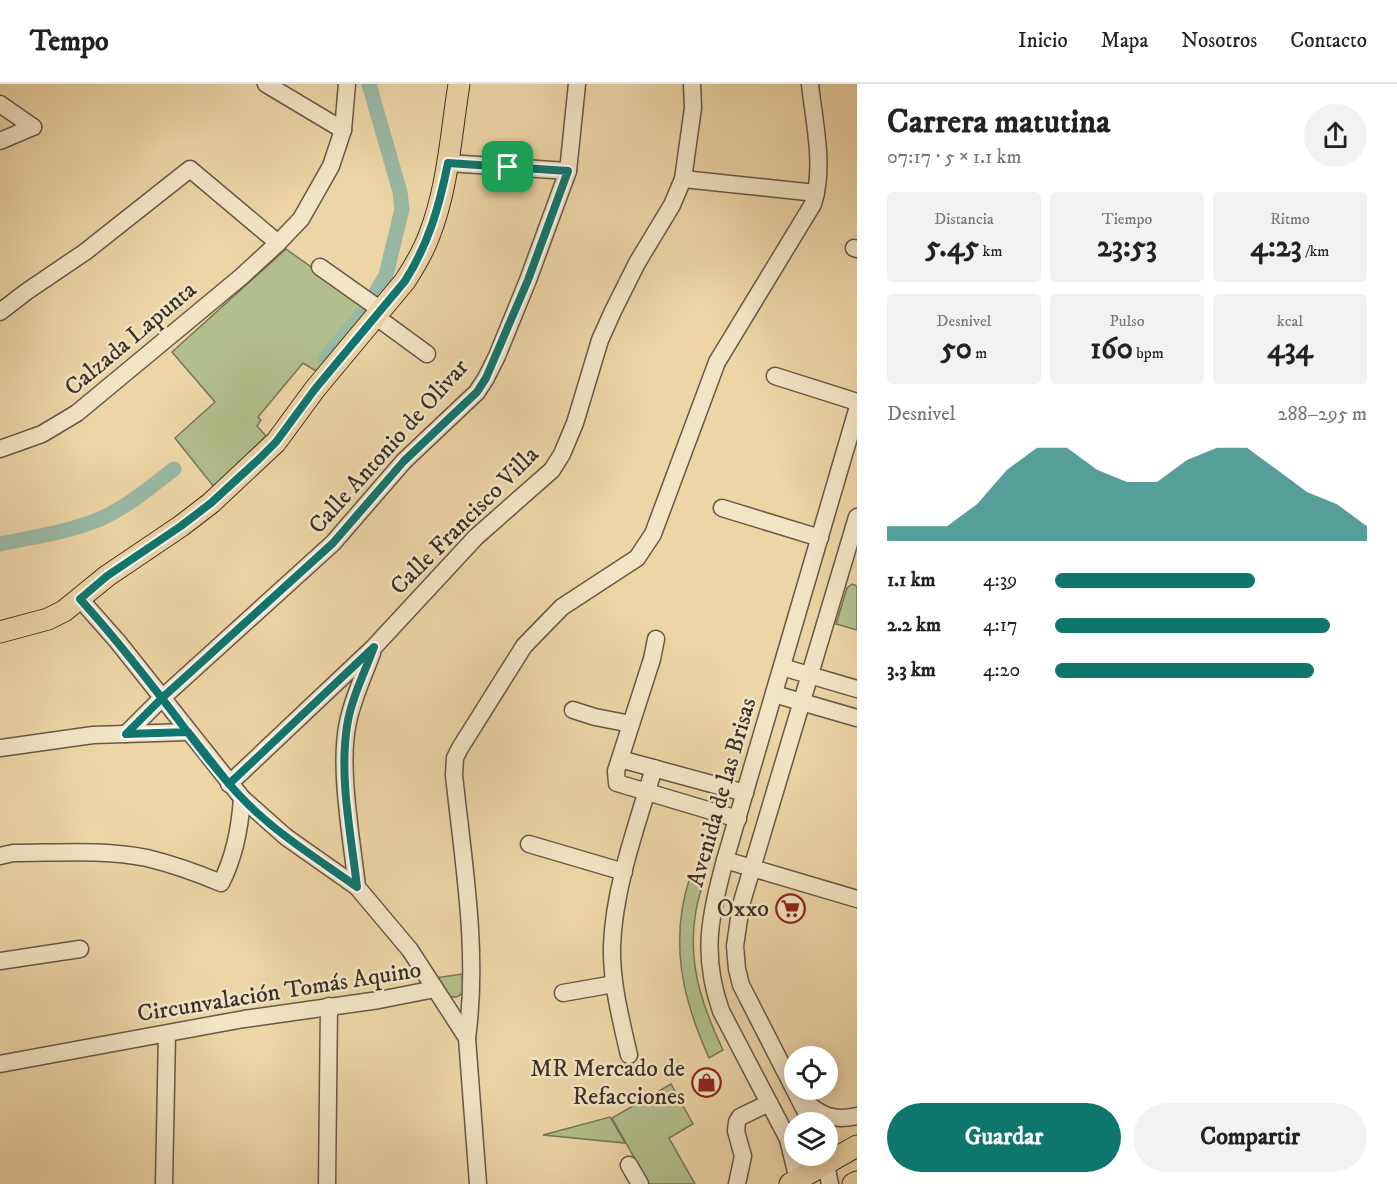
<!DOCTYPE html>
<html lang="es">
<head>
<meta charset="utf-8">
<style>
  body { margin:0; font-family:"IM FELL DW Pica",serif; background:#f2f2f2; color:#222; height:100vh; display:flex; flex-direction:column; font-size:22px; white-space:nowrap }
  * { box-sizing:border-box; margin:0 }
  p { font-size:20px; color:#767676 }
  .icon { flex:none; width:33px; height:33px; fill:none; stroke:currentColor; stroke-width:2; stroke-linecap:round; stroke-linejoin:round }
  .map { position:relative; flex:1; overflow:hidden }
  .details { display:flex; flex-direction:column; background:#fff; width:540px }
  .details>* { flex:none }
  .controls { position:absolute; left:784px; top:962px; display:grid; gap:12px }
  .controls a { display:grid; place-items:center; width:54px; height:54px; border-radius:50%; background:#fff; box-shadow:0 3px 15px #0003; font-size:30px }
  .pin { position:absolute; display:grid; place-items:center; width:51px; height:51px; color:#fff; margin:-26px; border-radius:12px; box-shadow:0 3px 9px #0006 }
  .round { display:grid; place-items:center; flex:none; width:63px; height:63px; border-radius:32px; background:#f2f2f2 }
  .headline { display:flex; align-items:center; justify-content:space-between; height:102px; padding:0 30px }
  h1 { font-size:33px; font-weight:700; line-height:45px }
  .metrics { display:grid; grid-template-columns:repeat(3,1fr); gap:9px; height:102px; padding:6px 30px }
  .metrics div { display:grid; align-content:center; border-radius:6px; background:#f2f2f2; text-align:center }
  .metrics b { font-size:30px; font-weight:700 }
  .metrics small { font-size:16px; font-weight:400 }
  .metrics p { font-size:16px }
  .chart { height:168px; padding:12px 30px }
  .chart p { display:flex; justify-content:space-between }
  .chart svg { width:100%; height:108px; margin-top:6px; fill:#0f766e; opacity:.7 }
  .cta { display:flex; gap:12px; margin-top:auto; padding:12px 30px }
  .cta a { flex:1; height:69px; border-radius:36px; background:#0f766e; color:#fff; font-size:24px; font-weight:700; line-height:69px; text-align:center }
  .cta a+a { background:#f2f2f2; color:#222 }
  ul { padding:0 30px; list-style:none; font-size:20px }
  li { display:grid; grid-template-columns:96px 72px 1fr; align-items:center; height:45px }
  li i { height:15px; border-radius:8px; background:#0f766e }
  header { display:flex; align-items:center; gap:36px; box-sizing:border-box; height:84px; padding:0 30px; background:#fff; border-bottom:2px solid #e0e0e0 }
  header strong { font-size:28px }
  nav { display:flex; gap:33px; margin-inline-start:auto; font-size:21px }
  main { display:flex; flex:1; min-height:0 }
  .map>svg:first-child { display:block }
</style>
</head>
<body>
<header>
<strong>Tempo</strong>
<nav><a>Inicio</a><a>Mapa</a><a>Nosotros</a><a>Contacto</a></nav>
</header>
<main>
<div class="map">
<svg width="857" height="1100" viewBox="0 0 857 1100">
  <rect width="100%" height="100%" fill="#edd5a6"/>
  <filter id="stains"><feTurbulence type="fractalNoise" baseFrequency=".00333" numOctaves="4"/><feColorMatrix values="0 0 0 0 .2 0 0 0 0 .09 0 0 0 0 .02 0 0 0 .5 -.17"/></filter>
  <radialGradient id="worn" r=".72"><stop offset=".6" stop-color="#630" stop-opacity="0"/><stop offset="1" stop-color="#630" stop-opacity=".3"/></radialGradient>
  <g fill="#b2be8c" stroke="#767659" stroke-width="1.5">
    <polygon points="286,165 366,222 322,271 326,277 316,287 303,279 258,333 261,336 257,342 266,352 214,403 175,354 215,318 172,268"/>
    <polygon points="852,500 857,502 857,546 836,540 847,504"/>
    <path d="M690,793l14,4c-22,61 -8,113 19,169l-14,8c-27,-60 -40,-117 -19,-181z"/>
    <path d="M462,890l2,17c-12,16 -22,-3 -29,-13z"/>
    <polygon points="671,1000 693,1040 669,1054 695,1100 649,1100 612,1034"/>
    <polygon points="610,1033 625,1059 543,1051"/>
  </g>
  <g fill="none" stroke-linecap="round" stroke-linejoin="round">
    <g stroke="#99b9a5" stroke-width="15">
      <polyline points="325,274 367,224 386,191 402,125 400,108 369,0"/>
      <path d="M0,460c33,-7 69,-12 100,-25 27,-12 51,-32 74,-50"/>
    </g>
    <defs>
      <g id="minor">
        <polyline points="266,0 343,46"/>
        <polyline points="0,20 33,43"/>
        <polyline points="0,57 33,43"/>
        <polyline points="448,79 568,87"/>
        <polyline points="683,95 816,109"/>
        <polyline points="854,164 857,165"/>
        <polyline points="320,183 381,226"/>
        <polyline points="0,228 26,208 85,168 190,85 278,159"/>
        <polyline points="375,232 427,270"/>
        <polyline points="775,292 857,318"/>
        <polyline points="0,365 42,350 77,329 241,193 278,159 301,135 331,82 343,46 347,0"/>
        <polyline points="722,424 820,454"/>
        <polyline points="80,515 118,558 242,714 286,753 357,803 410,866 467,954 478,1100"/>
        <polyline points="656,555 652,575 616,687 617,699 738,735"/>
        <polyline points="782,583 857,605"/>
        <polyline points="774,610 857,634"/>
        <polyline points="573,626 595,633 631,640"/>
        <polyline points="126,650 162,614 333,459 404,377 477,308 486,294 497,272 528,196 568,87 577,0"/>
        <polyline points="0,664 93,651 188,648"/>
        <polyline points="620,675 745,709"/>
        <polyline points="229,700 374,563 476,453 552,386 562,370 575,339 600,256 613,227 637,179 672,121 683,95 693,24 692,0"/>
        <polyline points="529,760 624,788"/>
        <path d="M0,772l13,-3c44,0 91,-4 134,5 25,6 50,15 74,25 14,-27 19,-55 21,-85"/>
        <polyline points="725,776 857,815"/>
        <path d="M357,803c-5,-46 -19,-121 -9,-165 5,-24 16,-47 24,-69"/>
        <polyline points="0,877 80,865"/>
        <polyline points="563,909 614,900"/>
        <path d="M467,954c12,-87 -4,-177 -13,-263l1,-17 5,-10 64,-102 38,-39 75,-49 16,-24 64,-172 96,-158c12,-38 1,-82 -3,-120"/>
        <path d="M629,971c-8,-35 -18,-73 -17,-109 2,-59 25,-121 42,-178"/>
        <polyline points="0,980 244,935 379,916 435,905"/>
        <path d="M801,1015c20,16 31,23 56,17"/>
        <polyline points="811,1038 741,901 737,885 735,862 741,821 857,433"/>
        <polyline points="824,1071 830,1100"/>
        <polyline points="629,1081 640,1100"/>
        <polyline points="164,1100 167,950"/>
        <polyline points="327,1100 329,922"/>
        <polyline points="737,1100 743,1072 736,1047 737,1038 740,1033 769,1019"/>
        <path d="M799,1100l-11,-45 -67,-128c-20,-57 -11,-94 4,-151l132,-450"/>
      </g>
      <g id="major">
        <path d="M0,548l48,-13 16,-8 43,-35 74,-50 30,-23 65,-61 39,-53 90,-108c9,-14 18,-29 24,-45 19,-48 22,-102 30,-152"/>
        <polyline points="790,1100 857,1062"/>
        <polyline points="853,1100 857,1098"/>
      </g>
    </defs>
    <use href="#minor" stroke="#665846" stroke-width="19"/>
    <use href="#major" stroke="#392e26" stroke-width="23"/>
    <use href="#minor" stroke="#f3e4c5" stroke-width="16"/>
    <use href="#major" stroke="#edd5a6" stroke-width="21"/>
  </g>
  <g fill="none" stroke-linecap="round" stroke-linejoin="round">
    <defs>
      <path id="route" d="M508,83l-60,-4c-9,44 -19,80 -43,118l-90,108 -39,53 -17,17 -48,44 -30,23 -74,50 -27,23c30,33 57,67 84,102 25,32 49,67 77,96 34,36 77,62 116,90 -6,-53 -18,-109 -10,-161 4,-27 18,-54 27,-79l-145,137 -41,-52 -62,2 36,-36 171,-155 71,-82 73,-69 9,-14 42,-98 40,-109 -60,-4"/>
    </defs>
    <use href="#route" stroke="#fff" stroke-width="12"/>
    <use href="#route" stroke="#0f766e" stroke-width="8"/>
  </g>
  <defs>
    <symbol id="supermarket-ring" viewBox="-11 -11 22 22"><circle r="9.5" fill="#f3e4c5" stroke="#8f2418" stroke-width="1.5"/><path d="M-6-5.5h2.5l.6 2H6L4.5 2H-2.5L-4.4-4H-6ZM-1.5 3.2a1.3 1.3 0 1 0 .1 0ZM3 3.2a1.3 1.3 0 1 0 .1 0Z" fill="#8f2418"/></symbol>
    <symbol id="shop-ring" viewBox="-11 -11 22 22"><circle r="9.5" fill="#f3e4c5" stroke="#8f2418" stroke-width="1.5"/><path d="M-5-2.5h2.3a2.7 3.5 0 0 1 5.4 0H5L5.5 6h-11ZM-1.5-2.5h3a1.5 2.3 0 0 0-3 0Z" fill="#8f2418"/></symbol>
  </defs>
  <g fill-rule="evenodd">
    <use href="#supermarket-ring" x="774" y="808" width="33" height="33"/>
    <use href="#shop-ring" x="690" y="982" width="33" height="33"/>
  </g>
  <g text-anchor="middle" stroke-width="5" stroke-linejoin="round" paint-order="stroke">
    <g font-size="24" fill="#392e26" stroke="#f3e4c5">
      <text transform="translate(130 254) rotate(-40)" y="8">Calzada Lapunta</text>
      <text transform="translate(388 362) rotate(-48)" y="8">Calle Antonio de Olivar</text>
      <text transform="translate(464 436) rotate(-45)" y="8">Calle Francisco Villa</text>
      <text transform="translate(721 708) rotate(-74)" y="8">Avenida de las Brisas</text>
      <text transform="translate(279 907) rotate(-9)" y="8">Circunvalación Tomás Aquino</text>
    </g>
    <g font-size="24" fill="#392e26" stroke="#f3e4c5" text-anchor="end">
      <text x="769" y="832">Oxxo</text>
      <text x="685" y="992">MR Mercado de<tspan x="685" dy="28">Refacciones</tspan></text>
    </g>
  </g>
  <rect width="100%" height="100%" filter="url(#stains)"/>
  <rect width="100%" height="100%" fill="url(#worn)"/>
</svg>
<div class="controls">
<a><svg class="icon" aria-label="locate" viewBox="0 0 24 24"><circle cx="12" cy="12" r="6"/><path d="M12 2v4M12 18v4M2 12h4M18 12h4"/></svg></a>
<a><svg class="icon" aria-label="layers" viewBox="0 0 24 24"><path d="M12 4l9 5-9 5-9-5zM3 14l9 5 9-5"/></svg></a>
</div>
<div class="pin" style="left:508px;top:83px;background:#1e9e55"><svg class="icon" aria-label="arrive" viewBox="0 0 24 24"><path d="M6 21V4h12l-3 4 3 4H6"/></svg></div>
</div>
<section class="details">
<div class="headline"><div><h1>Carrera matutina</h1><p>07:17 · 5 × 1.1 km</p></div><a class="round"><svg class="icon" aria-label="share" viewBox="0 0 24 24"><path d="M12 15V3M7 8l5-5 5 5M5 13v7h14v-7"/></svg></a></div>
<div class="metrics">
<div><p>Distancia</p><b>5.45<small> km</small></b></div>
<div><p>Tiempo</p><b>23:53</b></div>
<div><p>Ritmo</p><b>4:23<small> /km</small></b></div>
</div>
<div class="metrics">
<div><p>Desnivel</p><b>50<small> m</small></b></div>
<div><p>Pulso</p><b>160<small> bpm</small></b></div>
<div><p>kcal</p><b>434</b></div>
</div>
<div class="chart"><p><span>Desnivel</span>288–295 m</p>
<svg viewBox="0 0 160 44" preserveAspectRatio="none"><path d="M0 44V38L10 38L20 38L30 29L40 15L50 6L60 6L70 15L80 20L90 20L100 11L110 6L120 6L130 15L140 24L150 29L160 38V44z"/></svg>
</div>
<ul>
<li><b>1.1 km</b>4:39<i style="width:64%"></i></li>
<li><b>2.2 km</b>4:17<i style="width:88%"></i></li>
<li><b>3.3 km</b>4:20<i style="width:83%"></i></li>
</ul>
<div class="cta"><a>Guardar</a><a>Compartir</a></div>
</section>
</main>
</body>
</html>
